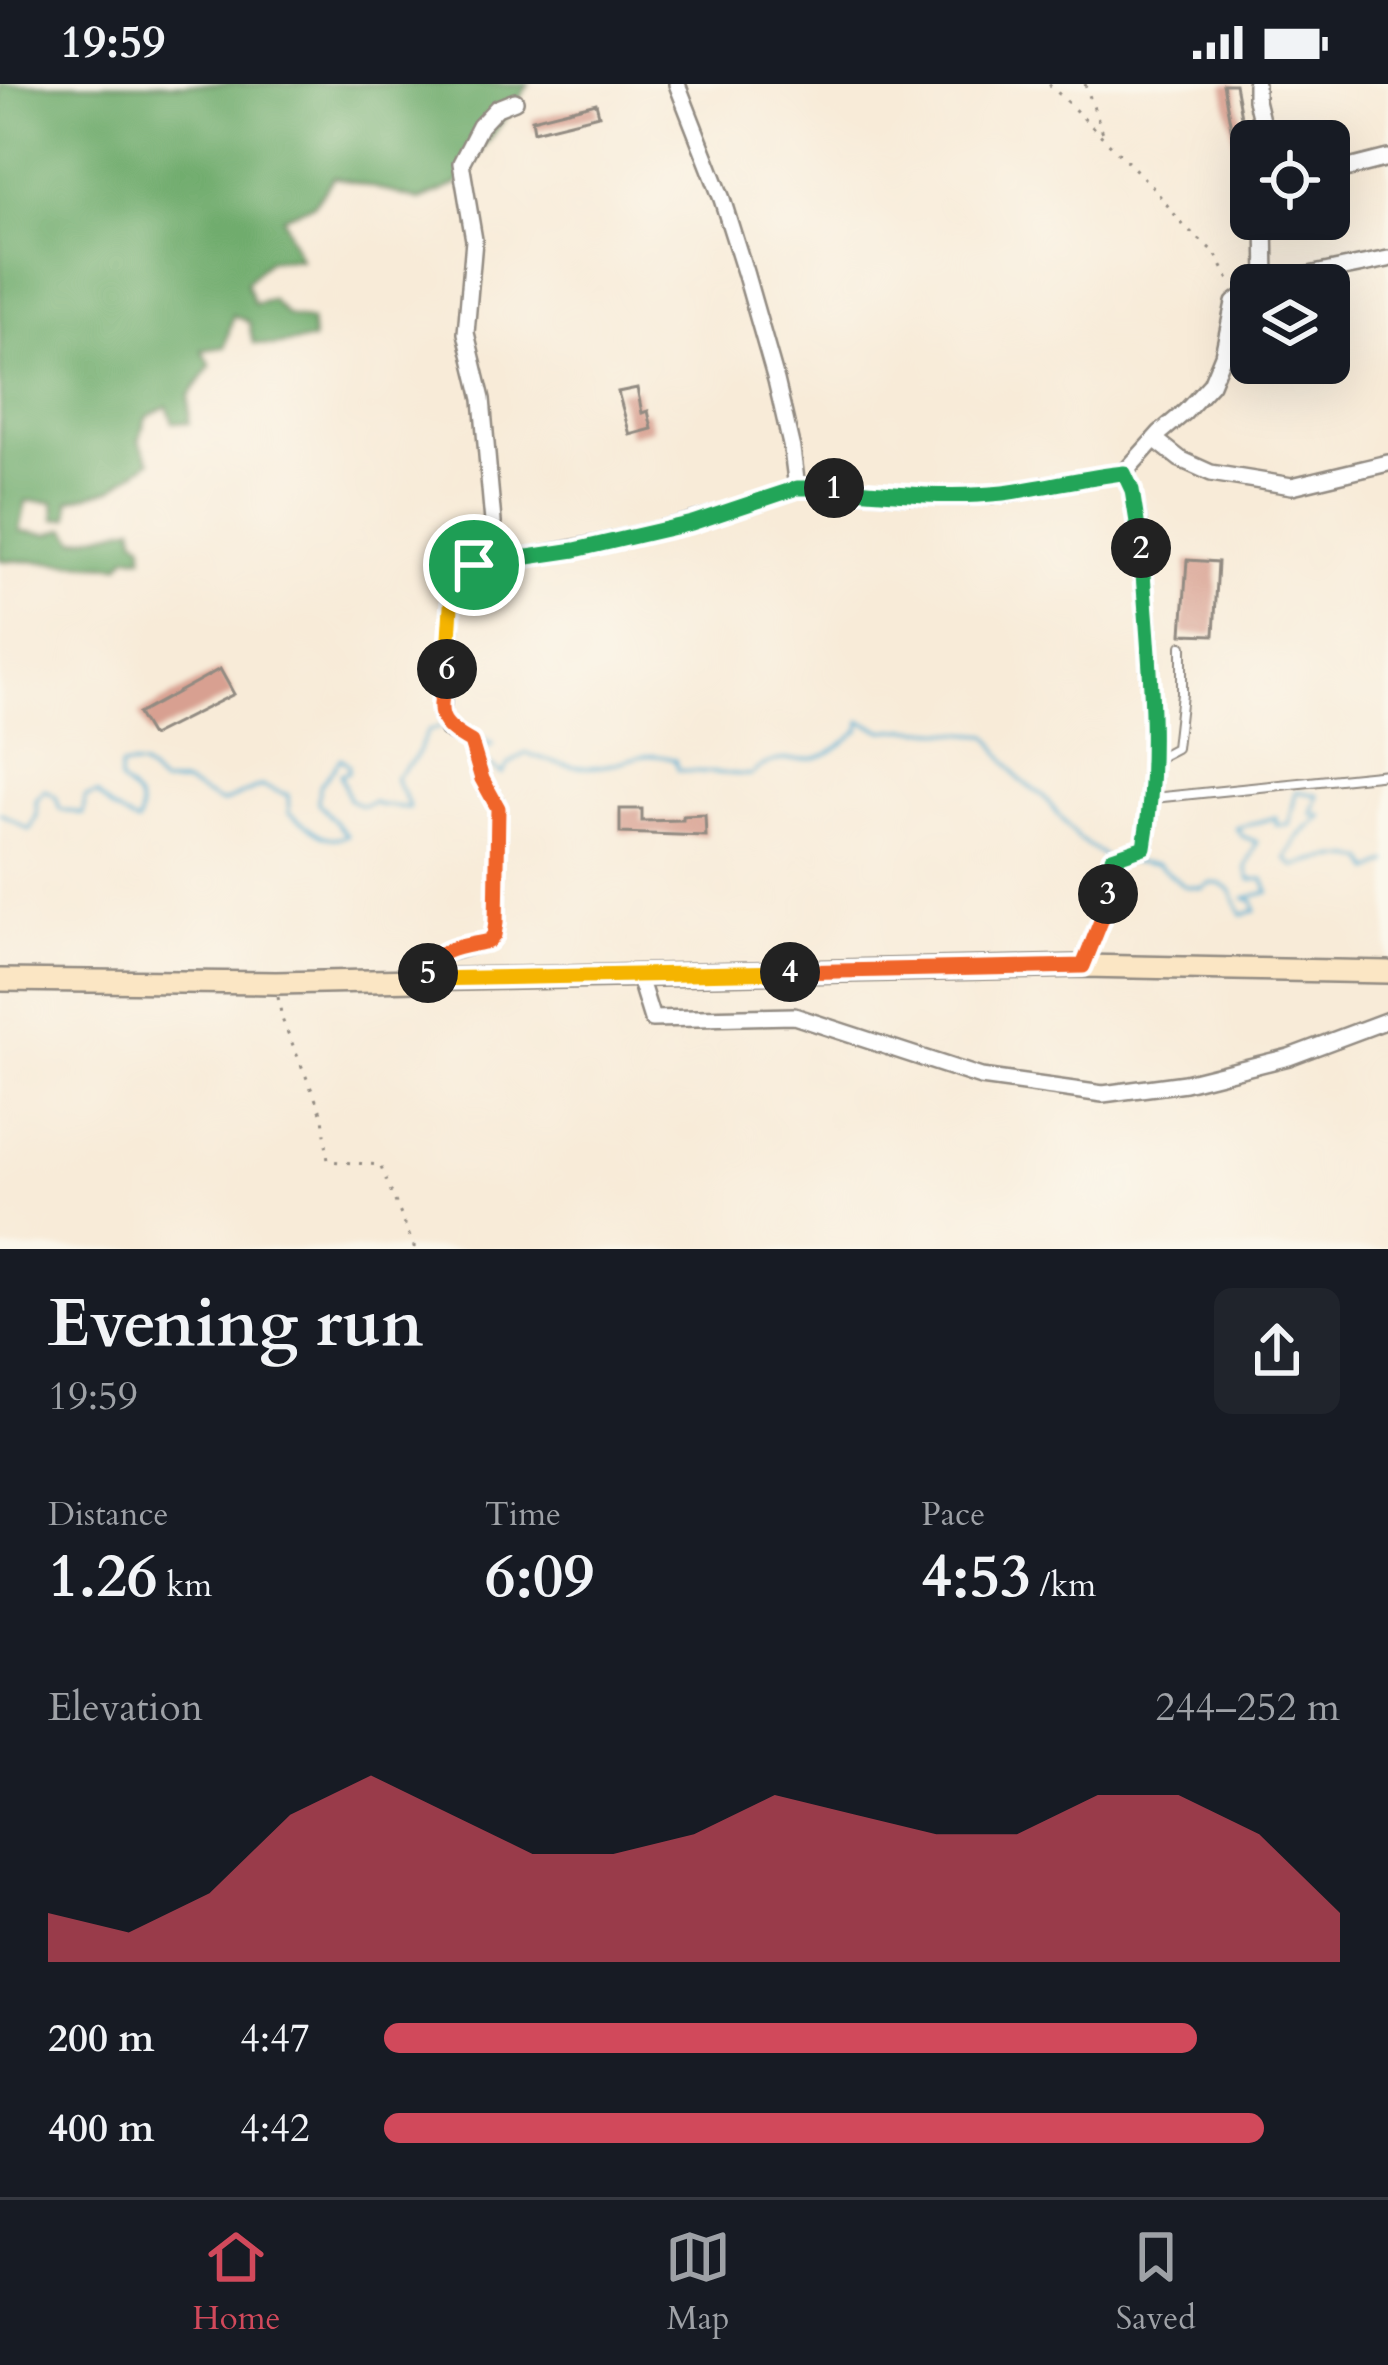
<!DOCTYPE html>
<html lang="en">
<head>
<meta charset="utf-8">
<style>
  body { margin:0; font-family:Cardo,serif; background:#20242c; color:#f1f3f6; height:100vh; display:flex; flex-direction:column; font-size:45px; white-space:nowrap }
  * { box-sizing:border-box; margin:0 }
  p { font-size:39px; color:#9ea1a6 }
  .icon { flex:none; width:66px; height:66px; fill:none; stroke:currentColor; stroke-width:2; stroke-linecap:round; stroke-linejoin:round }
  .map { position:relative; height:1165px; overflow:hidden }
  .side { display:flex; flex-direction:column; background:#171b24; flex:1 }
  .side>* { flex:none }
  .controls { position:absolute; left:1230px; top:36px; display:grid; gap:24px }
  .controls a { display:grid; place-items:center; width:120px; height:120px; border-radius:18px; background:#171b24; box-shadow:0 12px 48px #0002; font-size:60px }
  .pin { position:absolute; display:grid; place-items:center; width:102px; height:102px; color:#fff; margin:-51px; border:6px solid #fff; border-radius:50%; box-shadow:0 3px 12px #0007 }
  .km { position:absolute; width:60px; height:60px; margin:-30px; border-radius:50%; background:#222; color:#fff; font-size:33px; line-height:60px; text-align:center }
  .round { display:grid; place-items:center; flex:none; width:126px; height:126px; border-radius:18px; background:#20242c }
  .summary { display:flex; align-items:center; justify-content:space-between; height:204px; padding:0 48px }
  h1 { font-size:66px; font-weight:800; line-height:90px }
  .figures { display:grid; grid-template-columns:repeat(3,1fr); gap:18px; height:204px; padding:12px 48px }
  .figures div { display:grid; align-content:center }
  .figures b { font-size:60px; font-weight:800 }
  .figures small { font-size:33px; font-weight:400 }
  .figures p { font-size:33px }
  .chart { height:336px; padding:24px 48px }
  .chart p { display:flex; justify-content:space-between }
  .chart svg { width:100%; height:216px; margin-top:12px; fill:#d1495b; opacity:.7 }
  ul { padding:0 48px; list-style:none; font-size:39px }
  li { display:grid; grid-template-columns:192px 144px 1fr; align-items:center; height:90px }
  li i { height:30px; border-radius:15px; background:#d1495b }
  .status { display:flex; justify-content:space-between; align-items:center; height:84px; padding:0 60px; background:#171b24; direction:ltr }
  .status svg { height:33px; fill:currentColor }
  .tabs { display:flex; justify-content:space-around; align-items:center; height:168px; border-top:3px solid #363941; background:#171b24; font-size:33px; color:#9ea1a6 }
  .tabs a { display:grid; justify-items:center; gap:6px }
  .tabs .active { color:#d1495b }
  .map>svg:first-child { display:block }
</style>
</head>
<body>
<div class="status"><b>19:59</b><svg viewBox="0 0 49 12"><path d="M0 12V9h3v3zM5 12V6h3v6zM10 12V3h3v9zM15 12V0h3v12zM26 1h20v11H26zM47 4h2v5h-2z"/></svg></div>
<div class="map">
<svg width="1388" height="1165" viewBox="0 0 1388 1165">
  <rect width="100%" height="100%" fill="#fbf7ec"/>
  <filter id="ink" filterUnits="userSpaceOnUse"><feTurbulence type="fractalNoise" baseFrequency=".00833" numOctaves="2"/><feDisplacementMap in="SourceGraphic" scale="24" xChannelSelector="R" yChannelSelector="G"/><feConvolveMatrix kernelMatrix="1 2 1 2 8 2 1 2 1" color-interpolation-filters="sRGB"/></filter>
  <filter id="wash" filterUnits="userSpaceOnUse"><feTurbulence type="fractalNoise" baseFrequency=".004" numOctaves="4" result="noise"/><feDisplacementMap in="SourceGraphic" scale="48" xChannelSelector="R" yChannelSelector="G"/><feGaussianBlur stdDeviation="2.7" result="paint"/><feColorMatrix in="noise" values="0 0 0 0 0 0 0 0 0 0 0 0 0 0 0 0 0 1.4 0 .05"/><feComposite in="paint" operator="in"/></filter>
  <g filter="url(#wash)">
    <rect width="100%" height="100%" fill="#f8ebd8"/>
    <polygon fill="#70ac6d" stroke="#4e6c4c" stroke-width="3" points="0,0 529,0 458,100 420,116 334,93 314,120 283,133 300,175 269,176 246,198 254,220 272,216 288,232 311,237 313,256 273,262 253,259 249,238 233,231 225,263 202,266 211,282 189,312 189,339 173,338 167,322 146,333 139,357 150,377 112,405 69,417 69,434 55,435 54,418 26,417 20,447 49,450 66,444 76,456 134,442 135,453 143,459 143,472 127,472 120,481 0,476"/>
    <g fill="none" stroke-linecap="round" stroke-linejoin="round">
      <g stroke="#55add2" stroke-width="3">
        <polyline points="467,647 493,660 480,668"/>
        <path d="M484,677l18,13 6,-9 18,-12c21,7 43,16 66,14 35,-1 46,-20 83,-7l3,10c24,2 48,4 73,5 25,-26 49,-8 76,-21 12,-6 23,-17 33,-24l1,-9 23,10 23,-2 81,6 31,44 24,17 35,42 27,19"/>
        <path d="M0,729l30,17 7,-15 -1,-15 9,-10 11,7 4,12 23,5 2,-17 12,-3 15,15 25,15c9,-21 -1,-29 -17,-42v-15c30,-3 21,0 41,17h24l37,19 39,-17 27,9 1,18c18,12 36,33 58,22l-29,-32 1,-16 22,-29 8,8 -1,6 -8,2 9,25 13,7 12,-4 5,3 30,3c-2,-12 -11,-20 -14,-31l20,-19 13,-27 12,-4"/>
        <path d="M1126,777l31,3 28,22 17,2 8,-5 11,1 10,7 11,24 14,-4 -2,-10 -9,-3 24,-6 -5,-13 -14,1 -4,-12 11,-26 -15,-6 -6,-8 40,-11v8h13l7,-34 22,4 -6,19 10,2 -24,21 -12,22 9,8c25,-9 46,-12 71,-7l6,11 16,-9"/>
      </g>
    </g>
    <g id="blocks">
      <g fill="#d8a091">
        <polygon points="1223,0 1235,0 1251,87 1251,126 1246,126"/>
        <polygon points="596,19 599,31 534,47 532,35"/>
        <polygon points="637,304 642,329 648,327 652,345 630,351 618,308"/>
        <polygon points="1187,476 1218,478 1214,551 1182,550"/>
        <polygon points="220,585 234,610 151,652 138,630"/>
        <polygon points="620,725 642,725 642,737 683,736 683,732 705,731 706,752 620,749"/>
      </g>
    </g>
  </g>
  <g filter="url(#ink)">
    <use href="#blocks" fill-opacity="0" stroke="#928b82" stroke-width="3"/>
    <g fill="none" stroke-linecap="round" stroke-linejoin="round">
      <defs>
        <g id="lane">
          <polyline points="1155,675 1176,664 1182,610 1182,562"/>
          <polyline points="1153,714 1388,690"/>
        </g>
        <g id="street">
          <polyline points="677,0 722,115 745,188 776,296 792,365 797,404"/>
          <polyline points="1256,0 1256,16 1266,57"/>
          <polyline points="1329,89 1388,74"/>
          <polyline points="1265,135 1266,198"/>
          <polyline points="1260,201 1388,175"/>
          <polyline points="1156,356 1180,375 1211,389 1292,402 1388,379"/>
          <polyline points="474,481 486,463 493,438 482,315 466,249 474,156 461,79 480,42 497,24 515,17"/>
          <path d="M1083,882l23,-61 6,-47 32,-11c14,-82 7,-161 1,-244 -3,-43 -2,-90 -21,-130"/>
          <polyline points="638,890 652,935 794,932 981,993 1103,1010 1185,999 1289,973 1388,936"/>
          <path d="M426,895l10,-23 53,-15 5,-6 2,-12 2,-116 -16,-28 -11,-37 -23,-12 -7,-15 8,-55 4,-84 9,-7 12,-4c110,-16 219,-39 323,-77l14,-2c64,7 131,15 194,7 40,-6 79,-16 119,-20l36,-40 25,-21 26,-28 12,-29 11,-52 17,-13"/>
        </g>
        <polyline id="secondary" points="0,896 276,899 1083,882 1388,888"/>
      </defs>
      <use href="#lane" stroke="#928b82" stroke-width="12"/>
      <use href="#street" stroke="#928b82" stroke-width="20"/>
      <use href="#secondary" stroke="#928b82" stroke-width="26"/>
      <g stroke="#928b82" stroke-width="3" stroke-dasharray="3 9" stroke-linecap="butt">
        <polyline points="1049,0 1151,101 1184,142 1215,169 1232,202"/>
        <polyline points="1085,0 1103,49"/>
        <polyline points="278,913 282,935 323,1033 328,1077 380,1081 415,1165"/>
      </g>
      <use href="#lane" stroke="#fff" stroke-width="8"/>
      <use href="#street" stroke="#fff" stroke-width="15"/>
      <use href="#secondary" stroke="#fbe6c4" stroke-width="21"/>
    </g>
  </g>
  <g fill="none" stroke-linecap="round" stroke-linejoin="round" filter="url(#ink)">
    <defs>
      <polyline id="split-1" points="474,481 575,466 692,439 797,404 834,404"/>
      <path id="split-2" d="M834,404c56,5 113,11 169,5 41,-5 80,-16 121,-20l8,17 9,58"/>
      <path id="split-3" d="M1108,810l4,-36 32,-11c17,-98 4,-200 -3,-299"/>
      <polyline id="split-4" points="790,888 1083,882 1101,837 1108,810"/>
      <polyline id="split-5" points="428,889 426,895 790,888"/>
      <path id="split-6" d="M428,889c9,-27 36,-26 61,-32l5,-6 2,-12 2,-115 -16,-29 -11,-37c-40,-22 -31,-32 -24,-73"/>
      <polyline id="split-7" points="447,585 453,492 462,484 474,481"/>
    </defs>
    <use href="#split-1" stroke="#fff" stroke-width="24"/>
    <use href="#split-2" stroke="#fff" stroke-width="24"/>
    <use href="#split-3" stroke="#fff" stroke-width="24"/>
    <use href="#split-4" stroke="#fff" stroke-width="24"/>
    <use href="#split-5" stroke="#fff" stroke-width="24"/>
    <use href="#split-6" stroke="#fff" stroke-width="24"/>
    <use href="#split-7" stroke="#fff" stroke-width="24"/>
    <use href="#split-1" stroke="#22a559" stroke-width="15"/>
    <use href="#split-2" stroke="#22a559" stroke-width="15"/>
    <use href="#split-3" stroke="#22a559" stroke-width="15"/>
    <use href="#split-4" stroke="#f0652b" stroke-width="15"/>
    <use href="#split-5" stroke="#f5b400" stroke-width="15"/>
    <use href="#split-6" stroke="#f0652b" stroke-width="15"/>
    <use href="#split-7" stroke="#f5b400" stroke-width="15"/>
  </g>
</svg>
<div class="controls">
<a><svg class="icon" aria-label="locate" viewBox="0 0 24 24"><circle cx="12" cy="12" r="6"/><path d="M12 2v4M12 18v4M2 12h4M18 12h4"/></svg></a>
<a><svg class="icon" aria-label="layers" viewBox="0 0 24 24"><path d="M12 4l9 5-9 5-9-5zM3 14l9 5 9-5"/></svg></a>
</div>
<div class="pin" style="left:474px;top:481px;background:#1e9e55"><svg class="icon" aria-label="arrive" viewBox="0 0 24 24"><path d="M6 21V4h12l-3 4 3 4H6"/></svg></div>
<b class="km" style="left:834px;top:404px">1</b>
<b class="km" style="left:1141px;top:464px">2</b>
<b class="km" style="left:1108px;top:810px">3</b>
<b class="km" style="left:790px;top:888px">4</b>
<b class="km" style="left:428px;top:889px">5</b>
<b class="km" style="left:447px;top:585px">6</b>
</div>
<section class="side">
<div class="summary"><div><h1>Evening run</h1><p>19:59</p></div><a class="round"><svg class="icon" aria-label="share" viewBox="0 0 24 24"><path d="M12 15V3M7 8l5-5 5 5M5 13v7h14v-7"/></svg></a></div>
<div class="figures">
<div><p>Distance</p><b>1.26<small> km</small></b></div>
<div><p>Time</p><b>6:09</b></div>
<div><p>Pace</p><b>4:53<small> /km</small></b></div>
</div>
<div class="chart"><p><span>Elevation</span>244–252 m</p>
<svg viewBox="0 0 160 44" preserveAspectRatio="none"><path d="M0 44V34L10 38L20 30L30 14L40 6L50 14L60 22L70 22L80 18L90 10L100 14L110 18L120 18L130 10L140 10L150 18L160 34V44z"/></svg>
</div>
<ul>
<li><b>200 m</b>4:47<i style="width:85%"></i></li>
<li><b>400 m</b>4:42<i style="width:92%"></i></li>
</ul>
</section>
<nav class="tabs">
<a class="active"><svg class="icon" aria-label="home" viewBox="0 0 24 24"><path d="M3 11l9-7 9 7M6 9v11h12V9"/></svg>Home</a>
<a><svg class="icon" aria-label="map" viewBox="0 0 24 24"><path d="M3 6l6-2 6 2 6-2v14l-6 2-6-2-6 2zM9 4v14M15 6v14"/></svg>Map</a>
<a><svg class="icon" aria-label="saved" viewBox="0 0 24 24"><path d="M7 4h10v16l-5-4-5 4z"/></svg>Saved</a>
</nav>
</body>
</html>
